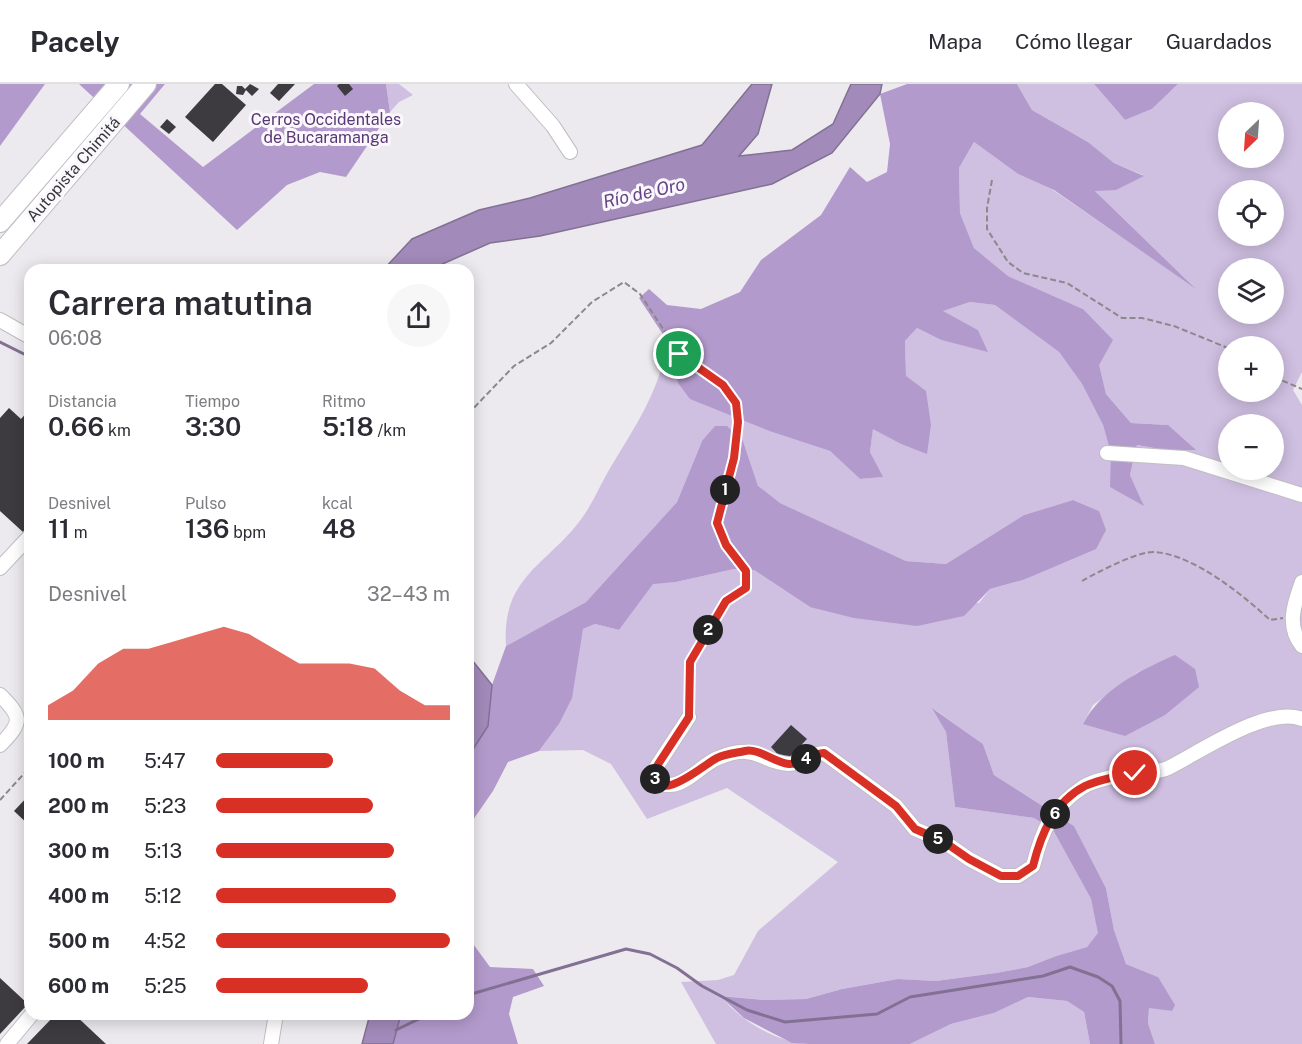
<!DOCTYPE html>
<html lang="es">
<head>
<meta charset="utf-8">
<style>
  body { margin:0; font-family:"Public Sans",sans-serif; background:#f7f7f7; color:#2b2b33; height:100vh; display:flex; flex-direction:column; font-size:22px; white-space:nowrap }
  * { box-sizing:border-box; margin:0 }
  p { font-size:20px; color:#7c7c81 }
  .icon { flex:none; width:33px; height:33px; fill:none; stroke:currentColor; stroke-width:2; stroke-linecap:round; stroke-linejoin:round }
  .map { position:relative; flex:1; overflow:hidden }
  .drawer { position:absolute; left:24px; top:180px; width:450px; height:756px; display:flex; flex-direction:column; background:#fff; border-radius:18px; box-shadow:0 3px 15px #0003 }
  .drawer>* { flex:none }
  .needle { width:39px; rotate:205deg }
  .fabs { position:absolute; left:1218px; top:18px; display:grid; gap:12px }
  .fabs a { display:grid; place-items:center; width:66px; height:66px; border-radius:50%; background:#fff; box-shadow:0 3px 15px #0003; font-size:30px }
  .pin { position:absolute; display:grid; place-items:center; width:51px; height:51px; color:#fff; margin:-26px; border:3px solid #fff; border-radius:50%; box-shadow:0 2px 6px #0007 }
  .km { position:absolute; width:30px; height:30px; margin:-15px; border-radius:50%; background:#222; color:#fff; font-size:16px; line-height:30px; text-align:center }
  .round { display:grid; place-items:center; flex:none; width:63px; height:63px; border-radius:32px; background:#f7f7f7 }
  .summary { display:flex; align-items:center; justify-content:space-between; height:102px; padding:0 24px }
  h1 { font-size:33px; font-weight:600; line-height:45px }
  .stats { display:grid; grid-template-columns:repeat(3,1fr); gap:9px; height:102px; padding:6px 24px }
  .stats div { display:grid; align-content:center }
  .stats b { font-size:26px; font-weight:600 }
  .stats small { font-size:16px; font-weight:400 }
  .stats p { font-size:16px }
  .chart { height:168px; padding:12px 24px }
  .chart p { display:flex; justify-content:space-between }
  .chart svg { width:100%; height:108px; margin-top:6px; fill:#d93025; opacity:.7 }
  ul { padding:0 24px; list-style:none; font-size:20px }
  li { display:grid; grid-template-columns:96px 72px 1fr; align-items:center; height:45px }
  li i { height:15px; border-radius:8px; background:#d93025 }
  header { display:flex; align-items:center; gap:36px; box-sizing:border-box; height:84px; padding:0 30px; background:#fff; border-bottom:2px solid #e1e1e2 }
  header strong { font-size:28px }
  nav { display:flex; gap:33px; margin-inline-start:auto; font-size:21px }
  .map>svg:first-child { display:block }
</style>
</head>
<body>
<header>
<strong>Pacely</strong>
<nav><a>Mapa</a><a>Cómo llegar</a><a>Guardados</a></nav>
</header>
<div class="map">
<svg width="1302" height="960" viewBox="0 0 1302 960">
  <rect width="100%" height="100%" fill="#edeaef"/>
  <g fill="#cfbfe1" fill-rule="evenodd">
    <polygon points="386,0 399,0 413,11 399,18 390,28"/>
    <path d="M1017,0h77l31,36 27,-11 26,-25h124v288l-9,18 9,15v639h-147l-7,-21 1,-16 23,4 -14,-34 -32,-13 -12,-34 -8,-42 -32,-62 -80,-51 -11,-31 -49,-35 12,23 9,75 79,11 19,12 38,69 8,34 -12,14 -31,9 -28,11 -32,6 -60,8 -38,-2 -56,10 -36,10 -42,1 -43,-4c19,25 57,47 88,48h-93l-35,-62 37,-2 16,-5 24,-44 80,-69 -111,-74 -80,31 -36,-55 -28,-14 -44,1 20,-27 24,-95 12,-5 24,6 34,-47 23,-1 58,-13 20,1 56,37 169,-4 11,-14 33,-9 34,-16 42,-53 -26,-11 -49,15 -78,49 -40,-3 -126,-58 -22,-16 -15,-46h-41l-25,61 -91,100 -80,44c-5,-70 42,-81 76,-128 11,-15 18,-33 27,-48 27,-45 49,-76 59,-128l10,41 94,49 58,19 30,28 22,-2 -12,-25 3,-24 28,16 26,9 -21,-77 -1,-35 12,-13 24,12 46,11 -9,-21 -36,-19 28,-9 25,3 64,47 23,32 21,41 8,29 32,50 -13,-29 7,-30 28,5 3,-25 -37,-2 -25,-29 -23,-85 -75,-33 -34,-28 -14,-35 -1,-45 15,-26 44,32 32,14 142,97 -98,-95 49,-15 -29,-12 -26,-21 -56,-32zM1228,28h46v46h-46zM1228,106h46v46h-46zM1228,184h46v46h-46zM1228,262h46v46h-46zM1228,340h46v46h-46zM1141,586l-58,54 10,-19z"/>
    <polygon points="1028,913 1067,917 1084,928 1090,960 910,960 951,940 994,929"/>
  </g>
  <g fill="#b39acc">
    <polygon points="0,0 45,0 0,62"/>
    <polygon points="79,0 165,0 140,30 203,83 314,0 386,0 390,28 346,93 320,88 287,101 237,146"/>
    <polygon points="907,0 1017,0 1032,26 1088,58 1114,79 1144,92 1116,106 1095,107 1196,205 1054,106 1018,90 974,58 959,84 960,129 974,164 1008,192 1083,225 1113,256 1099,281 1106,310 1131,339 1168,341 1196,366 1165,366 1137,361 1130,391 1144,422 1110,403 1111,370 1103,341 1082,300 1059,268 995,221 970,218 943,227 978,246 988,268 941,256 917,244 905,257 906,292 926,307 931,341 927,370 901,360 873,345 870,368 883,393 860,395 830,367 772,348 690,315 678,299 668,258 639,214 649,205 667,221 701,225 740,208 761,176 821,131 850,83 867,98 887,88 890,60 880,10"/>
    <polygon points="1094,0 1178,0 1152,25 1125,36"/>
    <polygon points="715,342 727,342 743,357 758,402 780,419 906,477 946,480 1024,431 1073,416 1099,427 1106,446 1096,465 1023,496 990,505 964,532 917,542 854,534 810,523 754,486 734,485 676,498 653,500 619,546 595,540 583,545 572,614 559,640 539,667 508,678 493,707 468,743 468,673 488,642 492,601 506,562 586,518 677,418 702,357"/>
    <path d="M1175,571l20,14 4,18 -34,28 -40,21 -42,-12c18,-35 58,-54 92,-69z"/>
    <polygon points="932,624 983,660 994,691 1074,742 1106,804 1114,846 1126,880 1158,893 1175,921 1172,927 1149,924 1148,939 1155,960 1090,960 1084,928 1067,917 1028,913 994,929 951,940 910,960 809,960 792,959 744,934 720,912 764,916 806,915 842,905 898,895 936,897 996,889 1028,883 1056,872 1087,863 1098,849 1091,815 1053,746 1034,734 955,723 946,648"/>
    <polygon points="468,853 490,883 533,885 544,902 513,913 509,930 518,960 393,960 401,930 468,930"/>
  </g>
  <g fill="#a28aba" stroke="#827193" stroke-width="1.5">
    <polygon points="752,0 772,0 758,50 739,72 792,66 833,40 851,0 882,0 880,10 832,69 772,100 540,152 490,159 429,186 383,186 412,155 479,126 530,114 702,61"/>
    <polygon points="468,571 492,601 488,642 468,673"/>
    <polygon points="370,930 401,930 393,960 362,960"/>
  </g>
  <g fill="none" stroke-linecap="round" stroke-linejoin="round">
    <g stroke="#827193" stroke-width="3">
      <polyline points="0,258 30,273"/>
      <polyline points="468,911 626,865 650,870 677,884 702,902 747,926 785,938 877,930 910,913 1043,892 1070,883 1098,893 1112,902 1120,917 1121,960"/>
      <polyline points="396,946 429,930"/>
    </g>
  </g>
  <g fill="#3d3b3f">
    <polygon points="215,0 222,0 246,21 213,58 185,33"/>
    <polygon points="250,0 259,5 252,12 246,6 243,11 236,10 237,2 242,2 245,5"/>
    <polygon points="278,0 295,0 279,17 270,9"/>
    <polygon points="339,0 349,0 353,5 345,12 337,2"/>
    <polygon points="167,35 176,43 169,50 160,43"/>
    <polygon points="9,324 21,335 30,325 30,441 23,448 0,427 0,334"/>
    <polygon points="791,641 807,655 785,678 771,663"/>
    <polygon points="30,710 30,742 14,727"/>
    <polygon points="0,894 28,920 0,950"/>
    <polygon points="56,930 74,930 106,960 27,960"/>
  </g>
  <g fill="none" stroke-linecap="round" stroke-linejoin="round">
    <defs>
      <g id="minor">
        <polyline points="516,0 553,42 570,68"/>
        <polyline points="0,236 30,253"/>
        <polyline points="1107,369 1184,374 1302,411"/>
        <polyline points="0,484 30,452"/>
        <path d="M1302,498c-8,22 -16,44 0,64"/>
        <path d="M0,611c22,22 23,27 0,50"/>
        <path d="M689,633l-36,55 5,10c23,12 40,-16 60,-24 39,-16 41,4 71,6 13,0 23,-11 35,-11l72,53 19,23 28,12 26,18 32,17h17l15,-10c9,-35 18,-58 50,-79 13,-8 38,-12 53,-14 11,-2 22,0 32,-5 32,-16 100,-63 134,-49"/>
        <polyline points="7,960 32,930"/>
        <polyline points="271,960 276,930"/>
      </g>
      <g id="highway">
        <polyline points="0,138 119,0"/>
        <polyline points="0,171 146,0"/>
      </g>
    </defs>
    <use href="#minor" stroke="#c0bec3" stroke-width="16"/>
    <use href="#highway" stroke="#c0bec3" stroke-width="22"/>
    <g stroke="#8b898c" stroke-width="2" stroke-dasharray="6 3" stroke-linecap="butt">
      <polyline points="992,96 987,124 987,145 1008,178 1023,189 1067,199 1122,234 1142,234 1174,242 1228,264"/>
      <polyline points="1274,293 1302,305"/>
      <polyline points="468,330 514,282 551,259 592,218 624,198 640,210 679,269 723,301 736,319 738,338 734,374 717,439 726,461 746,487 746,504 726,517 690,578 690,622"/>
      <path d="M1082,497c14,-8 58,-31 73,-29 39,3 88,43 115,68l13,-2"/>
      <polyline points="0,716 30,683"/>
      <polyline points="26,797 30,798"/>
    </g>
    <use href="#minor" stroke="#fff" stroke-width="14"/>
    <use href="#highway" stroke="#fff" stroke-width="20"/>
  </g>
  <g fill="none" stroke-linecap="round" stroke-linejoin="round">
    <defs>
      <path id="route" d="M679,270l44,31 13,18 2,19 -4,36 -17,65 9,22 20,26v17l-20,13 -36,61 -1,55 -36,55c3,36 53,-9 64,-14 8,-4 19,-5 28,-7 14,-3 30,12 44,13 13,0 22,-10 35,-11l72,53 19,23 28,12 26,18 32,17h17l15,-10c8,-32 21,-64 52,-80 15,-7 34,-10 50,-13"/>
    </defs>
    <use href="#route" stroke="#fff" stroke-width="12"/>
    <use href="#route" stroke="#d93025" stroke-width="8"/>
  </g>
  <g text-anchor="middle" stroke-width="6" stroke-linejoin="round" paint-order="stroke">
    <g font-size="16" fill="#583775" stroke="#faf8fc">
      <text x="326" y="41">Cerros Occidentales<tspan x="326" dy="18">de Bucaramanga</tspan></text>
    </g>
    <g font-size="16" fill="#373638" stroke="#faf8fc">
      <text transform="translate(73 85) rotate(-49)" y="6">Autopista Chimitá</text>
    </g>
    <g font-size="18" font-style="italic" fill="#664584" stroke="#faf8fc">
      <text transform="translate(644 109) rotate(-13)" y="6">Río de Oro</text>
    </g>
  </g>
</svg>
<div class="fabs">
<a><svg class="needle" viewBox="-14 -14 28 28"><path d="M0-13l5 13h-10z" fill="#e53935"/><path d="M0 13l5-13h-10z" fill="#7c7c81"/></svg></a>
<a><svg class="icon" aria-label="locate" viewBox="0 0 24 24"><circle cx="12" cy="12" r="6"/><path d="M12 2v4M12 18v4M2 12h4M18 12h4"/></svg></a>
<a><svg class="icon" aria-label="layers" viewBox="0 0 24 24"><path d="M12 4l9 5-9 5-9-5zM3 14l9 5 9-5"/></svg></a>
<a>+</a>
<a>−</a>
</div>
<div class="pin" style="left:679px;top:270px;background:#1e9e55"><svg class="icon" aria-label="arrive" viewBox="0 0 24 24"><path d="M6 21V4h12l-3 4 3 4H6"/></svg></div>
<div class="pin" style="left:1135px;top:689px;background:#d93025"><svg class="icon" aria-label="check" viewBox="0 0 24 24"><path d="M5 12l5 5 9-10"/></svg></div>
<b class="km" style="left:725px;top:406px">1</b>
<b class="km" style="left:708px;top:546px">2</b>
<b class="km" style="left:655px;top:695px">3</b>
<b class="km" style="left:806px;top:675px">4</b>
<b class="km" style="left:938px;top:755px">5</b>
<b class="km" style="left:1055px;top:730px">6</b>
<section class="drawer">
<div class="summary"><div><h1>Carrera matutina</h1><p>06:08</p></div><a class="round"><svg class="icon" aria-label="share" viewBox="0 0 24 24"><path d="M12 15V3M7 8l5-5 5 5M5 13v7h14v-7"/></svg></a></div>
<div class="stats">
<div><p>Distancia</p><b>0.66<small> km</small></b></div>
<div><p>Tiempo</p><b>3:30</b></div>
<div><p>Ritmo</p><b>5:18<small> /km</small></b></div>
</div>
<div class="stats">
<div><p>Desnivel</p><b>11<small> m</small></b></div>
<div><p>Pulso</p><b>136<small> bpm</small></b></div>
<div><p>kcal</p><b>48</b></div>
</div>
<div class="chart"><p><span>Desnivel</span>32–43 m</p>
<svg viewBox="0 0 160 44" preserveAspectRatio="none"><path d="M0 44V38L10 32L20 21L30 15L40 15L50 12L60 9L70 6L80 9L90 15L100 21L110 21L120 21L130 23L140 32L150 38L160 38V44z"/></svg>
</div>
<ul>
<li><b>100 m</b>5:47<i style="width:50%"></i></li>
<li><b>200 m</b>5:23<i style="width:67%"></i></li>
<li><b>300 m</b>5:13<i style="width:76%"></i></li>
<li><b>400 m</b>5:12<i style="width:77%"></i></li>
<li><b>500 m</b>4:52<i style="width:100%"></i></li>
<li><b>600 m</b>5:25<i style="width:65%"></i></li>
</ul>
</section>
</div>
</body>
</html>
